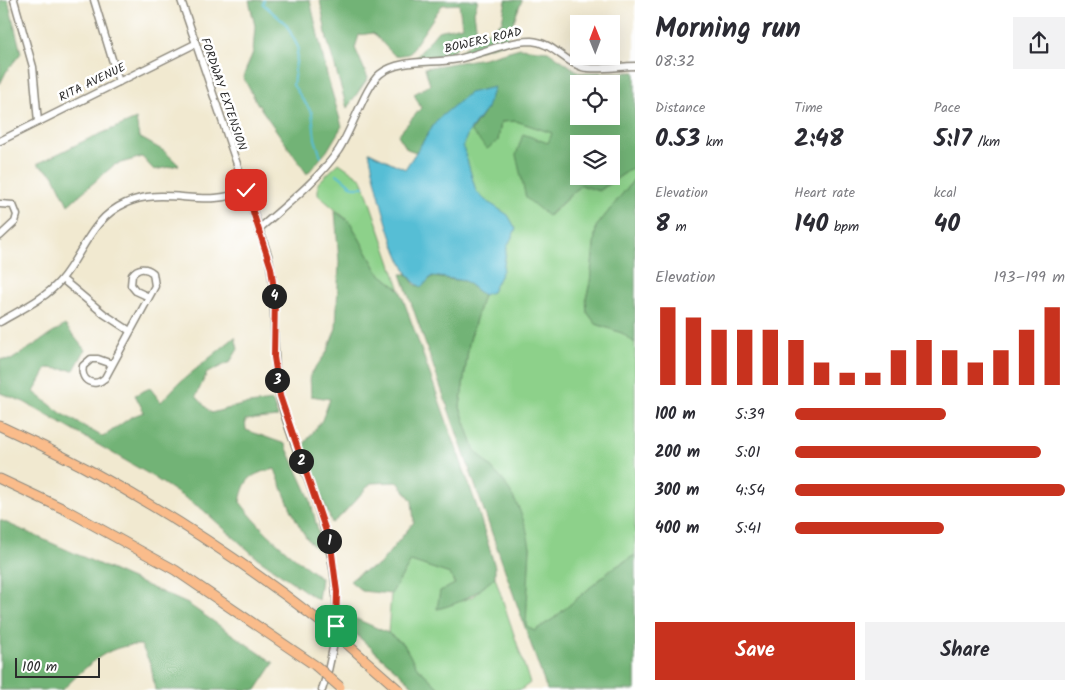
<!DOCTYPE html>
<html lang="en">
<head>
<meta charset="utf-8">
<style>
  body { margin:0; font-family:Kalam,sans-serif; background:#f2f2f3; color:#2b2b33; height:100vh; display:flex; flex-direction:column; font-size:19px; white-space:nowrap }
  * { box-sizing:border-box; margin:0 }
  p { font-size:16px; color:#7c7c81 }
  .icon { flex:none; width:28px; height:28px; fill:none; stroke:currentColor; stroke-width:2; stroke-linecap:round; stroke-linejoin:round }
  .map { position:relative; flex:1; overflow:hidden }
  .sheet { display:flex; flex-direction:column; background:#fff; width:450px }
  .sheet>* { flex:none }
  .needle { width:32px; rotate:359deg }
  .tools { position:absolute; left:570px; top:15px; display:grid; gap:10px }
  .tools a { display:grid; place-items:center; width:50px; height:50px; border-radius:0px; background:#fff; box-shadow:0 5px 20px #0002; font-size:25px }
  .scale { position:absolute; left:15px; bottom:12px; width:85px; box-sizing:border-box; padding-left:5px; border:2px solid #2b2b2b; border-top:0; font-size:14px; line-height:18px; white-space:nowrap; color:#2b2b2b; -webkit-text-stroke:4px #fff; paint-order:stroke }
  .pin { position:absolute; display:grid; place-items:center; width:42px; height:42px; color:#fff; margin:-21px; border-radius:10px; box-shadow:0 2px 8px #0006 }
  .km { position:absolute; width:25px; height:25px; margin:-12px; border-radius:50%; background:#222; color:#fff; font-size:14px; line-height:25px; text-align:center }
  .round { display:grid; place-items:center; flex:none; width:52px; height:52px; border-radius:0px; background:#f2f2f3 }
  .summary { display:flex; align-items:center; justify-content:space-between; height:85px; padding:0 20px }
  h1 { font-size:28px; font-weight:800; line-height:38px }
  .metrics { display:grid; grid-template-columns:repeat(3,1fr); gap:8px; height:85px; padding:5px 20px }
  .metrics div { display:grid; align-content:center }
  .metrics b { font-size:25px; font-weight:800 }
  .metrics small { font-size:14px; font-weight:400 }
  .metrics p { font-size:14px }
  .chart { height:140px; padding:10px 20px }
  .chart p { display:flex; justify-content:space-between }
  .chart svg { width:100%; height:90px; margin-top:5px; stroke:#c8321e; stroke-width:6 }
  .primary-button { display:flex; gap:10px; margin-top:auto; padding:10px 20px }
  .primary-button a { flex:1; height:58px; border-radius:0px; background:#c8321e; color:#fff; font-size:20px; font-weight:800; line-height:58px; text-align:center }
  .primary-button a+a { background:#f2f2f3; color:#2b2b33 }
  ul { padding:0 20px; list-style:none; font-size:16px }
  li { display:grid; grid-template-columns:80px 60px 1fr; align-items:center; height:38px }
  li i { height:12px; border-radius:6px; background:#c8321e }
  main { display:flex; flex:1; min-height:0 }
  .map>svg:first-child { display:block }
</style>
</head>
<body>
<main>
<div class="map">
<svg width="635" height="690" viewBox="0 0 635 690">
  <rect width="100%" height="100%" fill="#fff"/>
  <filter id="ink" filterUnits="userSpaceOnUse"><feTurbulence type="fractalNoise" baseFrequency=".02" numOctaves="2"/><feDisplacementMap in="SourceGraphic" scale="10" xChannelSelector="R" yChannelSelector="G"/><feConvolveMatrix kernelMatrix="1 2 1 2 8 2 1 2 1" color-interpolation-filters="sRGB"/></filter>
  <filter id="wash" filterUnits="userSpaceOnUse"><feTurbulence type="fractalNoise" baseFrequency=".0096" numOctaves="4" result="noise"/><feDisplacementMap in="SourceGraphic" scale="20" xChannelSelector="R" yChannelSelector="G"/><feGaussianBlur stdDeviation="1.12" result="paint"/><feColorMatrix in="noise" values="0 0 0 0 0 0 0 0 0 0 0 0 0 0 0 0 0 1.4 0 .05"/><feComposite in="paint" operator="in"/></filter>
  <g filter="url(#wash)">
    <rect width="100%" height="100%" fill="#f1e9d0"/>
    <g fill="#8dd18a" stroke="#5c7e5a">
      <polygon points="487,108 471,131 498,141 501,122 516,121 552,133 549,144 549,216 581,185 599,191 635,166 635,178 596,227 590,283 586,299 587,312 596,324 622,333 635,343 635,555 612,569 553,619 534,631 525,625 530,547 505,483 474,449 460,407 469,343 483,295 464,281 432,277 422,287 407,274 393,242 369,152 405,169 437,120"/>
      <polygon points="339,163 362,179 400,290 378,272 350,222 318,195 318,183"/>
      <polygon points="411,561 450,574 455,585 440,591 438,609 472,597 495,577 530,683 521,690 441,690 416,666 404,645 388,633 391,594"/>
    </g>
    <g fill="#72b376" stroke="#4e6f50" fill-rule="evenodd">
      <polygon points="0,0 8,0 21,53 6,72 0,84"/>
      <polygon points="249,0 310,0 328,79 342,126 327,151 307,174 257,103 243,77 253,52 255,26"/>
      <polygon points="320,0 478,0 474,12 477,33 460,44 446,57 413,61 438,31 462,26 459,4 442,5 409,54 395,56 373,33 359,35 355,48 368,78 347,108 327,39"/>
      <polygon points="506,0 522,0 505,43 459,55 460,51 502,22"/>
      <path d="M520,48l28,3 32,22 55,-1v94l-36,25 -18,-6 -33,31 -22,-18 -10,-43 7,-21 25,9 4,-10 -36,-12 -15,1 -3,19 -11,8 -16,-18 16,-23 -50,12 -21,32 -9,-3 -9,-14 23,-27 -7,-14 16,-9 -5,-17 59,-10zM579,84h32v32h-32zM579,144h32v32h-32z"/>
      <polygon points="136,119 139,137 164,151 179,165 154,170 142,157 114,165 68,205 53,174 37,164 86,140"/>
      <polygon points="635,178 635,343 622,333 596,324 587,312 586,299 590,283 596,227"/>
      <path d="M335,211l15,11 28,50 22,18 77,217 18,60v10c-19,17 -33,26 -58,32l3,-18 15,-7 -5,-10 -39,-13 -20,33 -29,-3 -12,-10 10,-8 19,-8 35,-43 -2,-21 -14,-19 -27,1 -30,33 -9,7 -30,-76 20,-27 8,-21 -19,-3 -1,-21 17,-23 9,-24 3,-66z"/>
      <polygon points="401,274 407,274 415,285 420,286 432,277 465,281 483,295 469,343 460,407 474,449 505,483 518,506 526,527 530,547 526,625 534,631 553,619 612,569 635,555 635,690 547,690"/>
      <path d="M65,325l20,25 -11,20 -27,-2 -13,24 27,21 42,24 28,-20 13,-5 -9,-17 15,-7 11,14 18,-19 56,-46 3,12 -8,13 -23,11 -11,23 15,17 31,-8 30,-4 6,16 -33,3 1,10 39,14 25,55 13,53c-20,-5 -41,-64 -48,-83 -24,5 -30,8 -35,33 23,31 50,53 81,76l-3,22 -62,-43 -54,-48 -55,-36 -123,-71 -24,-9v-34l11,1z"/>
      <path d="M0,520l188,84 86,59 -18,27h-101l-4,-25 -10,-20c-36,-1 -54,22 -79,45h-62z"/>
      <polygon points="352,617 388,633 404,645 416,666 441,690 418,690 350,629"/>
    </g>
    <path fill="#57bed5" stroke="#417480" d="M494,87l-7,21 -19,25 -5,13 13,45 9,9 23,15 8,14 -9,18 -4,23 -11,22 -9,3 -18,-14 -33,-5 -10,11c-26,-7 -47,-109 -53,-135l36,17 32,-49 32,-27z"/>
    <g fill="none" stroke-linecap="round" stroke-linejoin="round">
      <g stroke="#57bed5" stroke-width="2">
        <polyline points="264,0 263,4 286,24 298,47 293,85 312,113 315,139 321,157"/>
        <polyline points="337,174 353,187 364,187"/>
      </g>
    </g>
  </g>
  <g filter="url(#ink)">
    <g fill="none" stroke-linecap="round" stroke-linejoin="round">
      <defs>
        <g id="minor">
          <polyline points="14,0 33,67 38,122"/>
          <polyline points="94,0 119,82"/>
          <path d="M181,0l87,255c11,46 2,93 11,139 6,29 18,56 28,83 28,74 42,136 15,213"/>
          <polyline points="0,141 195,44"/>
          <polyline points="0,204 13,205 17,215 15,222 0,236"/>
          <path d="M260,228c27,-24 57,-47 78,-77 13,-19 28,-66 42,-77 20,-16 54,-10 78,-15 23,-5 49,-18 73,-18 21,1 32,20 51,26 15,4 37,-1 53,-1"/>
          <polyline points="62,279 104,314 130,331"/>
          <path d="M0,322c20,-12 45,-23 60,-41 23,-27 31,-63 66,-78 39,-18 81,7 120,-13"/>
          <path d="M112,364l-14,-5h-7l-8,7c-3,15 11,22 22,12l50,-92 -2,-13c-7,-6 -15,-6 -21,2l-1,10 5,6 13,6"/>
        </g>
        <g id="highway">
          <path d="M0,426c116,52 222,119 322,197"/>
          <polyline points="0,479 66,510 175,570 316,666"/>
          <polyline points="347,644 399,690"/>
        </g>
      </defs>
      <use href="#minor" stroke="#8e8a7e" stroke-width="9"/>
      <use href="#highway" stroke="#8e8a7e" stroke-width="11"/>
      <use href="#minor" stroke="#fff" stroke-width="6"/>
      <use href="#highway" stroke="#fabc8b" stroke-width="9"/>
      <defs>
        <g id="highway-bridge">
          <polyline points="322,623 347,644"/>
          <polyline points="316,666 340,687"/>
        </g>
      </defs>
      <use href="#highway-bridge" stroke="#8e8a7e" stroke-width="11" stroke-linecap="butt"/>
      <use href="#highway-bridge" stroke="#fabc8b" stroke-width="9"/>
    </g>
  </g>
  <g fill="none" stroke-linecap="round" stroke-linejoin="round" filter="url(#ink)">
    <defs>
      <polyline id="route" points="246,190 271,268 275,297 274,357 280,396 331,546 337,592 336,626"/>
    </defs>
    <use href="#route" stroke="#fff" stroke-width="10"/>
    <use href="#route" stroke="#c8321e" stroke-width="6"/>
  </g>
  <g text-anchor="middle" stroke-width="5" stroke-linejoin="round" paint-order="stroke">
    <g font-size="12" fill="#2b2b2b" stroke="#fff">
      <text transform="translate(483 40) rotate(-13)" y="4">BOWERS ROAD</text>
      <text transform="translate(92 82) rotate(-26)" y="4">RITA AVENUE</text>
      <text transform="translate(224 94) rotate(71)" y="4">FORDWAY EXTENSION</text>
    </g>
  </g>
</svg>
<div class="tools">
<a><svg class="needle" viewBox="-14 -14 28 28"><path d="M0-13l5 13h-10z" fill="#e53935"/><path d="M0 13l5-13h-10z" fill="#7c7c81"/></svg></a>
<a><svg class="icon" aria-label="locate" viewBox="0 0 24 24"><circle cx="12" cy="12" r="6"/><path d="M12 2v4M12 18v4M2 12h4M18 12h4"/></svg></a>
<a><svg class="icon" aria-label="layers" viewBox="0 0 24 24"><path d="M12 4l9 5-9 5-9-5zM3 14l9 5 9-5"/></svg></a>
</div>
<div class="scale">100 m</div>
<div class="pin" style="left:336px;top:626px;background:#1e9e55"><svg class="icon" aria-label="arrive" viewBox="0 0 24 24"><path d="M6 21V4h12l-3 4 3 4H6"/></svg></div>
<div class="pin" style="left:246px;top:190px;background:#d93025"><svg class="icon" aria-label="check" viewBox="0 0 24 24"><path d="M5 12l5 5 9-10"/></svg></div>
<b class="km" style="left:329px;top:541px">1</b>
<b class="km" style="left:301px;top:461px">2</b>
<b class="km" style="left:277px;top:380px">3</b>
<b class="km" style="left:274px;top:296px">4</b>
</div>
<section class="sheet">
<div class="summary"><div><h1>Morning run</h1><p>08:32</p></div><a class="round"><svg class="icon" aria-label="share" viewBox="0 0 24 24"><path d="M12 15V3M7 8l5-5 5 5M5 13v7h14v-7"/></svg></a></div>
<div class="metrics">
<div><p>Distance</p><b>0.53<small> km</small></b></div>
<div><p>Time</p><b>2:48</b></div>
<div><p>Pace</p><b>5:17<small> /km</small></b></div>
</div>
<div class="metrics">
<div><p>Elevation</p><b>8<small> m</small></b></div>
<div><p>Heart rate</p><b>140<small> bpm</small></b></div>
<div><p>kcal</p><b>40</b></div>
</div>
<div class="chart"><p><span>Elevation</span>193–199 m</p>
<svg viewBox="0 0 160 44" preserveAspectRatio="none"><path d="M5 44V6M15 44V11M25 44V17M35 44V17M45 44V17M55 44V22M65 44V33M75 44V38M85 44V38M95 44V27M105 44V22M115 44V27M125 44V33M135 44V27M145 44V17M155 44V6"/></svg>
</div>
<ul>
<li><b>100 m</b>5:39<i style="width:56%"></i></li>
<li><b>200 m</b>5:01<i style="width:91%"></i></li>
<li><b>300 m</b>4:54<i style="width:100%"></i></li>
<li><b>400 m</b>5:41<i style="width:55%"></i></li>
</ul>
<div class="primary-button"><a>Save</a><a>Share</a></div>
</section>
</main>
</body>
</html>
